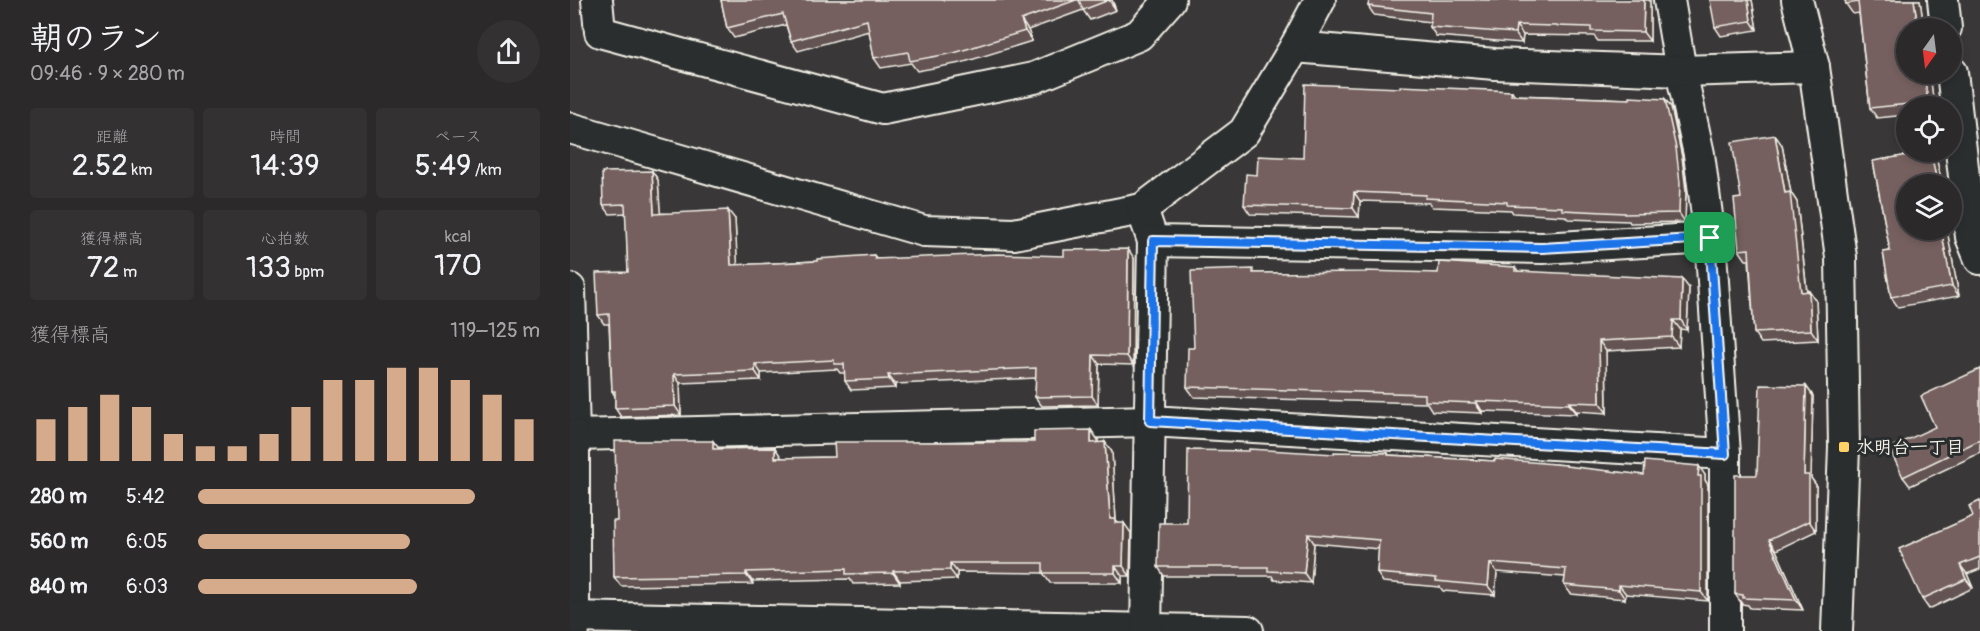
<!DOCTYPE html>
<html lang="ja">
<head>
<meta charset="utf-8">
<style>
  body { margin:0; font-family:Pangolin,"Klee One",sans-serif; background:#333132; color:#f1f3f6; height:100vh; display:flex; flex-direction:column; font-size:22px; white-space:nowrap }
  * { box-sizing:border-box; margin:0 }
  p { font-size:20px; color:#a6a6a8 }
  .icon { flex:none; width:33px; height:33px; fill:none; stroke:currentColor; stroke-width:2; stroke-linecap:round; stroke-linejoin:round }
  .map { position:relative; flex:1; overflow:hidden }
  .panel { display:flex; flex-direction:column; background:#2b292a; width:570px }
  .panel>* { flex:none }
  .needle { width:39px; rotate:194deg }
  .tools { position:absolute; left:1326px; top:18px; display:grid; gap:12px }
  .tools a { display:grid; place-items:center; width:66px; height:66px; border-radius:50%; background:#2b292a; box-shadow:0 3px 9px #0003,0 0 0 2px #474547; font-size:30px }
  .pin { position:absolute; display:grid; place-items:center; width:51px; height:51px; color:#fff; margin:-26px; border-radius:12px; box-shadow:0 3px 9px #0006 }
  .round { display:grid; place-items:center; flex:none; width:63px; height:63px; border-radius:32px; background:#333132 }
  .head { display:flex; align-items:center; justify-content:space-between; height:102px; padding:0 30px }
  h1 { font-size:33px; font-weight:600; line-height:45px }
  .stats { display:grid; grid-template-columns:repeat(3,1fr); gap:9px; height:102px; padding:6px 30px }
  .stats div { display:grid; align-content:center; border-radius:6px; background:#333132; text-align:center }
  .stats b { font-size:30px; font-weight:600 }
  .stats small { font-size:16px; font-weight:400 }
  .stats p { font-size:16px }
  .chart { height:168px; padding:12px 30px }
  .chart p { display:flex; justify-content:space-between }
  .chart svg { width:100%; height:108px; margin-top:6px; stroke:#d6ab8b; stroke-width:6 }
  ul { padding:0 30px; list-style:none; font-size:20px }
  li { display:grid; grid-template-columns:96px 72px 1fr; align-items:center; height:45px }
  li i { height:15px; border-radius:8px; background:#d6ab8b }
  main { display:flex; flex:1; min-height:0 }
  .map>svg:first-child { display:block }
</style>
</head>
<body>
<main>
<section class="panel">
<div class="head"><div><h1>朝のラン</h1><p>09:46 · 9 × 280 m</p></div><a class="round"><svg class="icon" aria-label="share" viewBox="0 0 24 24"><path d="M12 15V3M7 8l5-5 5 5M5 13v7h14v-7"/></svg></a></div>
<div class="stats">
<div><p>距離</p><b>2.52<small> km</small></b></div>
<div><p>時間</p><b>14:39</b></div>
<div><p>ペース</p><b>5:49<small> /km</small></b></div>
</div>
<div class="stats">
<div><p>獲得標高</p><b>72<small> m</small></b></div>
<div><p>心拍数</p><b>133<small> bpm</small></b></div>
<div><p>kcal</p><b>170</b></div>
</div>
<div class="chart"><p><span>獲得標高</span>119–125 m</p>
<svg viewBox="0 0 160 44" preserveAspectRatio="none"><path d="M5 44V27M15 44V22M25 44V17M35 44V22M45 44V33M55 44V38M65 44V38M75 44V33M85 44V22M95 44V11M105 44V11M115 44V6M125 44V6M135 44V11M145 44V17M155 44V27"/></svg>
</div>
<ul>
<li><b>280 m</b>5:42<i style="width:81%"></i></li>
<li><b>560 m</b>6:05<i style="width:62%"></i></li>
<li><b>840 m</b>6:03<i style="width:64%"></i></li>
</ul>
</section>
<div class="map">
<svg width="1410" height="631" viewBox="0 0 1410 631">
  <rect width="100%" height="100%" fill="#393738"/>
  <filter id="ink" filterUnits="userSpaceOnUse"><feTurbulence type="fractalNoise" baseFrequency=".0167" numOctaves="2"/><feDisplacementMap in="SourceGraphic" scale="12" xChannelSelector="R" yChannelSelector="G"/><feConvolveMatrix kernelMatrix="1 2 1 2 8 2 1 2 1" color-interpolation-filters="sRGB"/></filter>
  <g filter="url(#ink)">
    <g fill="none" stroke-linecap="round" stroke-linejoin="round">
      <defs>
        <g id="street">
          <polyline points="27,0 30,32 313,109 464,78 569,35 600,0"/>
          <polyline points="1099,0 1111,71 1129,154 1140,238 1155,454 1155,631"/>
          <polyline points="1227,0 1244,67 1271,257 1274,447 1267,631"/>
          <polyline points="1373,0 1376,28"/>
          <polyline points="725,47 925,64 1111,71 1244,67"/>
          <polyline points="1382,72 1401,237 1410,259"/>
          <polyline points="0,128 354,231 444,234 572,209 674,132 725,47 750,0"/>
          <polyline points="572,209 583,241 972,248 1140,238"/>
          <polyline points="0,289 4,435 580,421 1155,454"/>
          <polyline points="4,435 4,631"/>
          <polyline points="0,617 678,631"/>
          <polyline points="576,631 583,241"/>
        </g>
      </defs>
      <use href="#street" stroke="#f4f1e8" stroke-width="34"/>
      <use href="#street" stroke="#2a2d2e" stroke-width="30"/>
    </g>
    <g fill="#645352" stroke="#f4f1e8" stroke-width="1.5">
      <polygon points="151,0 542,0 546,10 520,20 513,10 458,30 462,41 391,63 347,71 341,63 311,68 304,58 299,31 228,51 221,41 216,25 164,38 157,28"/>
      <polygon points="1080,0 1080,41 1028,41 1024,36 953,35 952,43 866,36 860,27 860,22 804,15 798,6"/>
      <polygon points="1182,0 1187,30 1151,36 1145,27"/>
      <polygon points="1275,0 1350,0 1364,106 1336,106 1336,115 1307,118 1300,108 1289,13 1283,14 1276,4"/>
      <polygon points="830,88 942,91 945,95 1060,99 1095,99 1101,107 1112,157 1116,191 1115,222 1060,223 1059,221 998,219 995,216 943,213 941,210 862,207 859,203 790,201 789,217 680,214 674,205 687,175 733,158"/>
      <polygon points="1212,145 1221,193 1227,202 1237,291 1246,301 1248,340 1191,343 1184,333 1179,260 1176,260 1169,250 1171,198"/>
      <polygon points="1356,152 1361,152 1367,161 1372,184 1336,184 1336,230 1377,230 1389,296 1328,307 1321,297 1313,252 1320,251 1303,161"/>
      <polygon points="82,171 88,180 90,213 165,219 167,265 247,261 304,255 307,259 564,258 563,365 529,364 528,405 472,406 465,397 466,378 325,384 325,388 281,390 275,381 275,373 270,373 267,369 191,373 191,380 110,383 111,415 51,417 45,408 45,396 42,391 39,324 34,324 28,315 58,272 56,213 40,214 33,205"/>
      <polygon points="945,267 949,272 1119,288 1117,330 1110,329 1109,347 1036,351 1037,413 1006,411 1006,414 912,411 912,413 862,411 857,403 624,397 617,387 624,348 685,273 868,273"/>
      <polygon points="1410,369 1410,453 1340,486 1333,477 1365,427"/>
      <polygon points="1236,386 1243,396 1241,478 1246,485 1246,531 1206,550 1233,610 1180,608 1178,605 1172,604 1165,594 1187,475"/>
      <polygon points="521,430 528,440 528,443 535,442 542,452 546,521 561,533 560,576 552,576 552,583 480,583 473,573 387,572 387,579 330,581 330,583 283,584 280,579 182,581 183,584 51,586 44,577 47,521 143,441 149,449 205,448 211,458 265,457 464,442"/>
      <polygon points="818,453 819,455 996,465 997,467 1074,475 1135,475 1135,480 1138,485 1138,601 1056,594 1055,599 1001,594 994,585 995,577 927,572 925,595 873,591 870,587 813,582 807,573 809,549 744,543 741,583 704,580 702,576 594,576 588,567 617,523 764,454"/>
      <polygon points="1410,501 1410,569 1397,574 1403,588 1359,609 1352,599 1403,516"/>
    </g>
    <g fill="#514442" stroke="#f4f1e8" stroke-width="1.5">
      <polygon points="539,0 542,0 546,10"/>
      <polygon points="1074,0 1080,0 1080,41 1073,32"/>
      <polygon points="1178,0 1182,0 1187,30 1181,21"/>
      <polygon points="1344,0 1350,0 1354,28 1348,28"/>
      <polygon points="451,20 458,30 462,41 455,31"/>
      <polygon points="946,25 953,35 952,43 945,33"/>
      <polygon points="1354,74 1360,74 1364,106 1361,106 1358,102"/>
      <polygon points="1095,99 1101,107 1112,157 1116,191 1115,222 1109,213"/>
      <polygon points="1205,135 1212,145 1221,193 1227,202 1238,302 1231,292 1215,193"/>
      <polygon points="1361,152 1367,161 1372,184 1367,184"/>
      <polygon points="82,171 88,180 91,223 84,214"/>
      <polygon points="784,192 790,201 789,217 783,208"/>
      <polygon points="158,210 165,219 168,274 161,265"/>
      <polygon points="1371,230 1377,230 1389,296 1382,286"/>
      <polygon points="558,249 564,258 563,365 557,356"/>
      <polygon points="1112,279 1119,288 1117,330 1111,320"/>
      <polygon points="1239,291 1246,301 1248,340 1241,330"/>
      <polygon points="1103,320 1110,329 1109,347 1102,337"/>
      <polygon points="1029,341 1036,351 1037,413 1030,403"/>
      <polygon points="523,355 529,364 528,405 522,396"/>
      <polygon points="185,364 191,373 191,380 185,371"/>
      <polygon points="104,374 110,383 111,415 105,406"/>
      <polygon points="318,375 325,384 325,388 319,379"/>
      <polygon points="1236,386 1243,396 1241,478 1246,485 1246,531 1239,521 1234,475"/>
      <polygon points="906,401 912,411 912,413 905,403"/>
      <polygon points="999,402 1006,411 1006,414 999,404"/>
      <polygon points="521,430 528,440 528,453 521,443"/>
      <polygon points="143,441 150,450 143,449"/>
      <polygon points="535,442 542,452 546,521 552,529 540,519"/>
      <polygon points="205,448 212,458 205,458"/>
      <polygon points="1129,466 1135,475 1135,480 1138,485 1138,601 1131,592 1128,476"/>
      <polygon points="554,523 561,533 560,576 553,566"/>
      <polygon points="738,534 744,543 741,583 734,573"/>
      <polygon points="1199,540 1206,550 1233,610 1226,600"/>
      <polygon points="380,563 387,572 387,579 380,570"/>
      <polygon points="920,563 927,572 925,595 918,586"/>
      <polygon points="1390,565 1397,574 1403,588 1396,579"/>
      <polygon points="545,566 552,576 552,583 545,573"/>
      <polygon points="323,571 330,581 330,583 323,573"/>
      <polygon points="176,572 182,581 183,584 176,575"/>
      <polygon points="1049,585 1056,594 1055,599 1049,590"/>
    </g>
    <g fill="#74615f" stroke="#f4f1e8" stroke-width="1.5">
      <polygon points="151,0 506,0 451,20 455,31 384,53 340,61 338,52 304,58 297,20 221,41 213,14 157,28"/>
      <polygon points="509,0 539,0 513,10"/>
      <polygon points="799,0 1074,0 1073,32 1021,31 1021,27 946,25 945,33 860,27 861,13 798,6"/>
      <polygon points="1140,0 1178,0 1181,21 1145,27"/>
      <polygon points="1275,0 1344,0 1348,28 1336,28 1336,74 1354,74 1358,102 1300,108 1288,2 1276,4"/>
      <polygon points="735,84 830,88 830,86 942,91 941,95 1060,99 1060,97 1095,99 1106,148 1110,183 1109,213 1054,214 1054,213 992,210 992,207 937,205 937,202 855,198 856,195 784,192 783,208 674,205 676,174 687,175 688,156 733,158"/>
      <polygon points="1205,135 1215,193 1220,192 1231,292 1239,291 1241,330 1184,333 1179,249 1169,250 1164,199 1171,198 1162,142"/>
      <polygon points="1356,152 1361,152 1367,184 1336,184 1336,230 1371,230 1382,286 1321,297 1313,252 1320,251 1303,161"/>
      <polygon points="82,171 84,214 158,210 161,265 247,261 247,259 304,255 305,259 428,254 494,256 494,250 558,249 557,356 523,355 522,396 465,397 466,368 318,375 319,379 275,381 274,364 264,364 264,360 185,364 185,371 104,374 105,406 45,408 45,391 42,391 39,314 28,315 26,273 58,272 55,204 33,205 32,172"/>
      <polygon points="869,262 945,267 945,271 1112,279 1111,320 1103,320 1102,337 1029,341 1030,403 999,402 999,404 906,401 905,403 855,401 855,394 617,387 618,348 624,348 621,271 683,269 683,273 796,272 796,271 868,273"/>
      <polygon points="1410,369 1410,440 1333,477 1319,448 1365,427 1351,396"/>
      <polygon points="1190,385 1236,386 1234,475 1239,475 1239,521 1199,540 1226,600 1173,598 1173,595 1165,594 1165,475 1187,475"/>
      <polygon points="521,430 521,443 535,442 540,519 545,519 545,523 554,523 553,566 545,566 545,573 473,573 473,563 380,563 380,570 323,571 323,573 276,574 276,569 176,572 176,575 44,577 43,521 47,521 45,441 143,441 143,449 205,448 205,458 265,457 264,442 464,442 464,431"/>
      <polygon points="679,449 764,454 764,452 818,453 818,455 925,461 925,459 996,465 996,466 1074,475 1075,461 1129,466 1128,476 1131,476 1131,592 1049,585 1049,590 994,585 996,569 920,563 918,586 866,581 866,578 807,573 809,540 738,534 734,573 698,571 698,567 588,567 589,523 617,523 618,450 679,451"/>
      <polygon points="1410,501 1410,557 1390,565 1396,579 1352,599 1329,549 1403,516 1399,506"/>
    </g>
  </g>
  <g fill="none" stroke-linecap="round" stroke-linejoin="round" filter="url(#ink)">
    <defs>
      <polygon id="route" points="1140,238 1155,454 580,421 583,241 972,248"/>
    </defs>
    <use href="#route" stroke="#fff" stroke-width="12"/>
    <use href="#route" stroke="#1a73e8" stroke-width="8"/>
  </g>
  <rect fill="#ffd166" stroke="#2a2d2e" stroke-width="2" x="1268" y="441" width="12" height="12" rx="3"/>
  <g text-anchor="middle" stroke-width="6" stroke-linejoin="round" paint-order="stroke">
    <g font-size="18" font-weight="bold" fill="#f4f1e8" stroke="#2a2d2e" text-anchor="start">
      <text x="1286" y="453">水明台一丁目</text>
    </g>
  </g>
</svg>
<div class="tools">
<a><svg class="needle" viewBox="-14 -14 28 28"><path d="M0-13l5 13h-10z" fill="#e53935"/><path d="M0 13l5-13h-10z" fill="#a6a6a8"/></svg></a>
<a><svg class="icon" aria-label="locate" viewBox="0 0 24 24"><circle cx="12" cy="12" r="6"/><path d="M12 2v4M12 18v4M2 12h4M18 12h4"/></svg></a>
<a><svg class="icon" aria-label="layers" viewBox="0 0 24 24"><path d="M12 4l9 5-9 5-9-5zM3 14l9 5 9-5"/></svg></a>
</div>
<div class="pin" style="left:1140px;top:238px;background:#1e9e55"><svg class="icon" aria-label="arrive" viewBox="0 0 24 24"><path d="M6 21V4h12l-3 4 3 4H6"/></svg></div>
</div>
</main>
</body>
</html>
